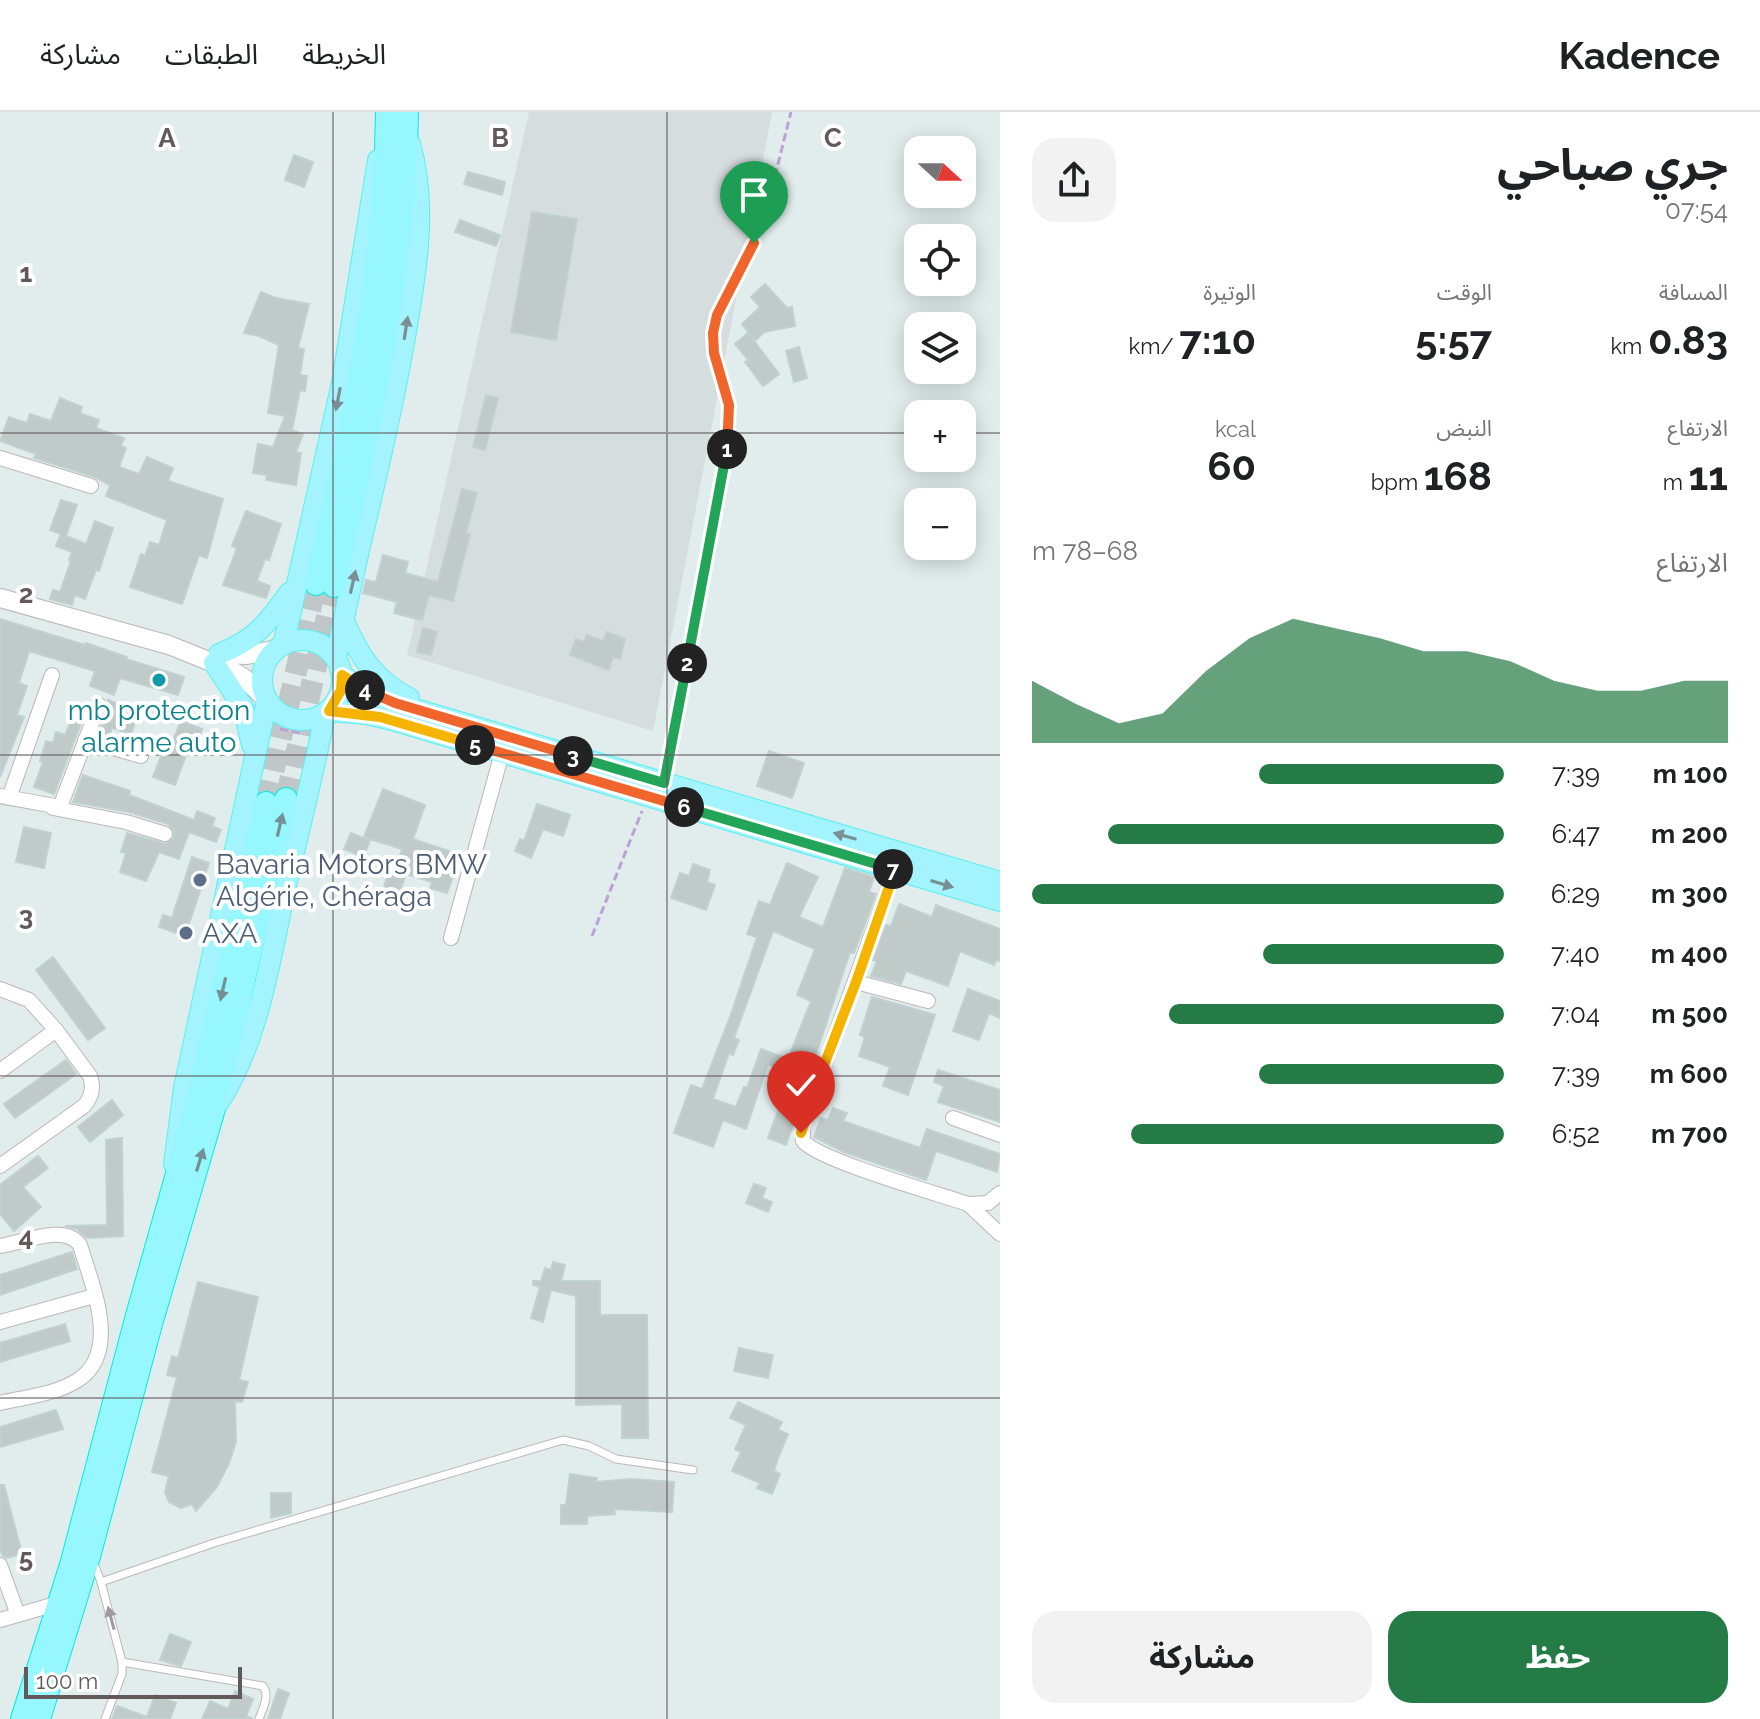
<!DOCTYPE html>
<html lang="ar">
<head>
<meta charset="utf-8">
<style>
  body { margin:0; font-family:Raleway,"Noto Sans Arabic",sans-serif; background:#f2f2f2; color:#202124; direction:rtl; height:100vh; display:flex; flex-direction:column; font-size:30px; white-space:nowrap }
  * { box-sizing:border-box; margin:0 }
  p { font-size:26px; color:#757577 }
  .icon { flex:none; width:44px; height:44px; fill:none; stroke:currentColor; stroke-width:2; stroke-linecap:round; stroke-linejoin:round }
  .map { position:relative; flex:1; overflow:hidden; direction:ltr }
  .panel { display:flex; flex-direction:column; background:#fff; width:760px }
  .panel>* { flex:none }
  .needle { width:52px; rotate:111deg }
  .fabs { position:absolute; left:904px; top:24px; display:grid; gap:16px }
  .fabs a { display:grid; place-items:center; width:72px; height:72px; border-radius:16px; background:#fff; box-shadow:0 4px 20px #0003; font-size:40px }
  .scale { position:absolute; left:24px; bottom:20px; width:218px; box-sizing:border-box; padding-left:8px; border:4px solid #62595b; border-top:0; font-size:22px; line-height:28px; white-space:nowrap; color:#62595b; -webkit-text-stroke:6px #fff; paint-order:stroke }
  .pin { position:absolute; display:grid; place-items:center; width:68px; height:68px; color:#fff; margin:-82px -34px; border-radius:50% 50% 50% 0; rotate:-45deg; box-shadow:0 0 8px #0007 }
  .pin .icon { rotate:45deg }
  .km { position:absolute; width:40px; height:40px; margin:-20px; border-radius:50%; background:#222; color:#fff; font-size:22px; line-height:40px; text-align:center }
  .round { display:grid; place-items:center; flex:none; width:84px; height:84px; border-radius:24px; background:#f2f2f2 }
  .headline { display:flex; align-items:center; justify-content:space-between; height:136px; padding:0 32px }
  h1 { font-size:44px; font-weight:700; line-height:60px }
  .stats { display:grid; grid-template-columns:repeat(3,1fr); gap:12px; height:136px; padding:8px 32px }
  .stats div { display:grid; align-content:center }
  .stats b { font-size:40px; font-weight:700 }
  .stats small { font-size:22px; font-weight:400 }
  .stats p { font-size:22px }
  .chart { height:224px; padding:16px 32px }
  .chart p { display:flex; justify-content:space-between }
  .chart svg { width:100%; height:144px; margin-top:8px; fill:#257b45; opacity:.7 }
  .button { display:flex; gap:16px; margin-top:auto; padding:16px 32px }
  .button a { flex:1; height:92px; border-radius:24px; background:#257b45; color:#fff; font-size:32px; font-weight:700; line-height:92px; text-align:center }
  .button a+a { background:#f2f2f2; color:#202124 }
  ul { padding:0 32px; list-style:none; font-size:26px }
  li { display:grid; grid-template-columns:128px 96px 1fr; align-items:center; height:60px }
  li i { height:20px; border-radius:10px; background:#257b45 }
  header { display:flex; align-items:center; gap:48px; box-sizing:border-box; height:112px; padding:0 40px; background:#fff; border-bottom:2px solid #e0e0e0 }
  header strong { font-size:38px }
  nav { display:flex; gap:44px; margin-inline-start:auto; font-size:28px }
  main { display:flex; flex:1; min-height:0 }
  .map>svg:first-child { display:block }
</style>
</head>
<body>
<header>
<strong>Kadence</strong>
<nav><a>الخريطة</a><a>الطبقات</a><a>مشاركة</a></nav>
</header>
<main>
<section class="panel">
<div class="headline"><div><h1>جري صباحي</h1><p>07:54</p></div><a class="round"><svg class="icon" aria-label="share" viewBox="0 0 24 24"><path d="M12 15V3M7 8l5-5 5 5M5 13v7h14v-7"/></svg></a></div>
<div class="stats">
<div><p>المسافة</p><b>0.83<small> km</small></b></div>
<div><p>الوقت</p><b>5:57</b></div>
<div><p>الوتيرة</p><b>7:10<small> /km</small></b></div>
</div>
<div class="stats">
<div><p>الارتفاع</p><b>11<small> m</small></b></div>
<div><p>النبض</p><b>168<small> bpm</small></b></div>
<div><p>kcal</p><b>60</b></div>
</div>
<div class="chart"><p><span>الارتفاع</span>68–78 m</p>
<svg viewBox="0 0 160 44" preserveAspectRatio="none"><path d="M0 44V25L10 32L20 38L30 35L40 22L50 12L60 6L70 9L80 12L90 16L100 16L110 19L120 25L130 28L140 28L150 25L160 25V44z"/></svg>
</div>
<ul>
<li><b>100 m</b>7:39<i style="width:52%"></i></li>
<li><b>200 m</b>6:47<i style="width:84%"></i></li>
<li><b>300 m</b>6:29<i style="width:100%"></i></li>
<li><b>400 m</b>7:40<i style="width:51%"></i></li>
<li><b>500 m</b>7:04<i style="width:71%"></i></li>
<li><b>600 m</b>7:39<i style="width:52%"></i></li>
<li><b>700 m</b>6:52<i style="width:79%"></i></li>
</ul>
<div class="button"><a>حفظ</a><a>مشاركة</a></div>
</section>
<div class="map">
<svg width="1000" height="1607" viewBox="0 0 1000 1607">
  <rect width="100%" height="100%" fill="#e1eced"/>
  <polygon fill="#d5ddde" points="529,0 772,0 653,619 407,543"/>
  <g fill="#bfcac9" stroke="#bfd1d0" stroke-width="2" fill-rule="evenodd">
    <polygon points="294,43 313,50 304,75 285,68"/>
    <polygon points="468,60 505,70 502,83 464,72"/>
    <polygon points="532,100 577,107 556,228 511,220"/>
    <polygon points="460,108 500,123 496,134 455,120"/>
    <polygon points="765,172 787,196 792,195 795,214 764,220 755,229 742,212 760,195 751,185"/>
    <polygon points="261,180 276,186 309,192 298,236 304,237 300,263 307,264 305,279 300,278 292,318 303,322 296,340 301,341 296,373 266,368 267,363 253,361 258,332 273,335 285,304 268,301 279,233 259,224 244,221"/>
    <polygon points="748,221 779,262 763,274 745,250 748,248 735,232"/>
    <polygon points="799,235 807,266 794,270 786,239"/>
    <polygon points="486,283 498,286 485,338 473,335"/>
    <polygon points="60,286 82,295 80,301 99,308 96,316 124,326 121,334 126,336 119,355 139,362 147,345 173,356 168,369 223,387 207,446 199,443 182,492 130,475 141,442 145,444 150,430 159,433 167,408 106,384 110,373 95,365 34,346 36,342 0,329 9,305 27,311 30,302 51,309"/>
    <polygon points="462,377 477,381 466,421 470,422 453,489 429,483 422,508 394,501 397,490 363,481 366,468 376,470 383,443 408,450 405,461 438,470"/>
    <polygon points="61,388 77,393 66,424 86,432 95,409 113,416 99,459 96,458 85,487 75,483 72,493 50,487 53,478 60,480 71,449 69,448 72,440 56,434 61,422 50,418"/>
    <polygon points="246,399 281,412 269,448 265,447 257,469 270,474 266,486 223,473 237,436 232,434"/>
    <polygon points="0,507 85,533 86,531 127,545 126,547 184,565 178,583 120,566 114,583 90,574 95,559 29,539 19,571 27,574 17,603 24,605 0,665"/>
    <polygon points="423,516 437,520 431,543 417,540"/>
    <polygon points="607,520 625,527 620,547 613,545 609,558 570,543 576,527 584,530 587,523 603,529"/>
    <polygon points="108,588 124,594 122,602 136,607 131,622 112,616 109,625 99,622 108,597"/>
    <polygon points="74,602 83,606 54,682 34,675 43,650 40,649 46,629 53,631 56,620 65,623"/>
    <polygon points="181,609 202,617 194,637 189,635 175,673 153,665 165,634 170,636"/>
    <polygon points="769,639 804,651 792,686 757,674"/>
    <polygon points="83,663 130,679 129,683 194,708 197,699 215,706 212,714 221,718 216,730 189,720 179,747 159,740 146,769 120,760 126,741 121,740 127,721 166,732 174,726 174,719 168,712 129,700 73,690"/>
    <polygon points="383,677 425,693 413,727 461,743 447,781 430,776 432,770 406,762 399,782 383,777 390,757 395,759 402,737 364,725"/>
    <polygon points="537,692 570,703 563,724 543,717 531,746 515,739 520,727 524,729"/>
    <polygon points="24,715 51,721 44,756 16,750"/>
    <polygon points="351,721 370,729 363,745 344,737"/>
    <polygon points="192,745 209,751 185,824 159,815 163,803 172,806"/>
    <path d="M787,751l31,14 -19,40 24,10 22,-59 29,9 -5,15 7,2 -22,59 -4,-1 -64,193 -18,-7 24,-64 -24,-10 -22,65 -23,-9 -10,27 -39,-14 17,-48 11,4 28,-72 27,-80 -10,-3 12,-33 11,4zM773,819l42,18 -18,46 14,6 -23,58 -27,-10 -14,39 -3,-1 -8,20 -23,-8 16,-46 4,2 6,-15 -5,-2z"/>
    <polygon points="693,752 710,758 707,770 715,773 706,798 671,786 680,761 689,764"/>
    <polygon points="899,792 932,805 936,793 1000,817 1000,849 996,848 994,853 960,839 948,874 906,859 901,872 871,864 877,849 873,848 886,813 891,814"/>
    <polygon points="53,845 105,916 88,928 36,858"/>
    <polygon points="968,877 1000,889 1000,906 989,901 979,928 953,919"/>
    <polygon points="872,885 935,903 908,983 883,974 890,955 859,944 865,925 860,923"/>
    <polygon points="66,948 76,962 15,1006 4,992"/>
    <polygon points="938,958 1000,978 1000,1010 938,990 944,974 934,970"/>
    <polygon points="112,988 123,1003 90,1030 78,1015"/>
    <polygon points="833,996 847,1001 843,1009 920,1036 927,1017 1000,1042 997,1060 936,1039 926,1068 844,1040 814,1025 821,1006 828,1008"/>
    <polygon points="122,1026 123,1124 87,1126 77,1117 65,1114 107,1113 106,1028"/>
    <polygon points="38,1044 48,1056 23,1075 41,1095 14,1119 0,1102 0,1073"/>
    <polygon points="754,1072 766,1076 762,1086 772,1090 768,1100 746,1091"/>
    <polygon points="72,1140 77,1157 0,1183 0,1163"/>
    <polygon points="553,1150 565,1153 561,1169 600,1169 600,1203 647,1203 648,1326 622,1326 622,1292 576,1293 576,1184 551,1178 543,1210 531,1206 540,1175 533,1173 533,1169 541,1169 545,1156 551,1158"/>
    <polygon points="198,1170 258,1185 239,1268 248,1270 242,1290 235,1289 236,1330 229,1351 217,1375 196,1399 192,1392 181,1396 169,1390 165,1380 169,1364 152,1360 177,1265 167,1263 172,1244 178,1246"/>
    <polygon points="65,1212 70,1229 0,1250 0,1231"/>
    <polygon points="739,1236 773,1243 768,1266 734,1259"/>
    <polygon points="738,1290 782,1310 778,1318 788,1322 778,1346 774,1359 780,1362 772,1382 757,1376 760,1371 732,1359 741,1340 735,1337 746,1313 730,1306"/>
    <polygon points="56,1298 63,1317 0,1335 0,1315"/>
    <polygon points="570,1362 597,1366 596,1370 631,1367 674,1370 672,1400 614,1397 615,1402 587,1404 587,1412 561,1412 561,1393 566,1393"/>
    <polygon points="0,1373 4,1373 22,1442 7,1446 2,1443 0,1434"/>
    <polygon points="271,1381 291,1381 291,1401 271,1406"/>
    <polygon points="170,1522 191,1530 181,1554 160,1548"/>
    <polygon points="278,1577 289,1581 280,1607 268,1607"/>
    <polygon points="235,1579 253,1587 246,1604 253,1607 202,1607 210,1589 228,1597"/>
    <polygon points="155,1583 176,1591 170,1607 112,1607 117,1594 147,1605"/>
  </g>
  <g fill="none" stroke-linecap="round" stroke-linejoin="round">
    <g stroke="#c1c7c8" stroke-width="22" stroke-dasharray="22 11" stroke-linecap="butt">
      <polyline points="286,687 334,474"/>
      <polyline points="266,691 316,472"/>
    </g>
    <defs>
      <g id="service">
        <polyline points="93,1449 101,1470 122,1550 122,1562 105,1607"/>
        <polyline points="101,1470 214,1431 563,1328 589,1334 616,1347 693,1358"/>
        <path d="M122,1550l141,24c7,10 0,22 -4,33"/>
      </g>
      <g id="minor">
        <polyline points="0,346 91,374"/>
        <polyline points="85,628 141,644"/>
        <polyline points="0,684 60,695 99,593"/>
        <polyline points="9,686 52,563"/>
        <polyline points="53,696 126,710 165,722"/>
        <path d="M895,758l-92,254v17c17,20 133,52 165,63l20,-1 12,-10"/>
        <polyline points="451,826 502,641"/>
        <polyline points="856,870 928,889"/>
        <polyline points="0,877 29,888 56,918"/>
        <path d="M0,959l56,-41 34,46c4,11 2,21 -6,30l-84,60"/>
        <polyline points="953,1006 1000,1023"/>
        <polyline points="968,1092 1000,1122"/>
        <path d="M0,1134c23,-3 64,-23 80,-1 11,38 42,106 -2,135 -21,14 -53,17 -78,23"/>
        <polyline points="0,1210 94,1184"/>
        <polyline points="0,1453 18,1503"/>
        <polyline points="0,1508 59,1491"/>
      </g>
      <g id="secondary">
        <polyline points="0,486 169,533 231,558 244,566 265,586"/>
        <polyline points="219,542 247,543 274,538"/>
      </g>
      <g id="primary">
        <path d="M344,509c15,35 31,60 65,77"/>
        <circle cx="302" cy="568" r="40"/>
        <polyline points="284,530 342,271 378,48"/>
        <path d="M219,542c36,-14 49,-31 70,-61"/>
        <path d="M336,546c20,-107 51,-213 69,-321 11,-63 23,-131 5,-193"/>
        <polyline points="214,551 243,595 252,633"/>
        <polyline points="342,563 362,577 395,591 1000,770"/>
        <polyline points="329,599 367,602 392,608 1000,789"/>
        <path d="M217,993c42,-63 53,-146 69,-219 13,-57 28,-114 39,-172"/>
        <polyline points="174,1052 184,976 267,589"/>
      </g>
      <g id="trunk">
        <path d="M316,472c36,-157 69,-310 71,-472"/>
        <path d="M334,474c36,-157 71,-313 73,-474"/>
        <polyline points="22,1607 71,1453 136,1207 195,998 266,691"/>
        <polyline points="39,1607 90,1441 151,1212 214,997 286,687"/>
      </g>
    </defs>
    <use href="#service" stroke="#beb6b7" stroke-width="9"/>
    <use href="#minor" stroke="#beb6b7" stroke-width="16"/>
    <use href="#secondary" stroke="#beb5b6" stroke-width="20"/>
    <use href="#primary" stroke="#56f0f0" stroke-width="22"/>
    <use href="#trunk" stroke="#01ece3" stroke-width="24"/>
    <g stroke="#bda0d6" stroke-width="3" stroke-dasharray="8 4" stroke-linecap="butt">
      <polyline points="301,524 321,529"/>
      <polyline points="280,617 304,622"/>
      <polyline points="667,656 730,321 726,279 714,241 715,212 765,104 791,0"/>
      <polyline points="592,824 642,699"/>
    </g>
    <use href="#service" stroke="#fff" stroke-width="7"/>
    <use href="#minor" stroke="#fff" stroke-width="14"/>
    <use href="#secondary" stroke="#fff" stroke-width="18"/>
    <use href="#primary" stroke="#a4f4ff" stroke-width="20"/>
    <use href="#trunk" stroke="#96f7fe" stroke-width="22"/>
  </g>
  <defs><path id="oneway-solid" d="M-6-.8H1V-3.2L6.5 0L1 3.2V.8H-6Z" transform="scale(2)"/></defs>
  <g fill="#798f94">
    <use href="#oneway-solid" transform="translate(406 216) rotate(-81)"/>
    <use href="#oneway-solid" transform="translate(338 287) rotate(101)"/>
    <use href="#oneway-solid" transform="translate(353 470) rotate(-77)"/>
    <use href="#oneway-solid" transform="translate(845 724) rotate(-164)"/>
    <use href="#oneway-solid" transform="translate(942 772) rotate(17)"/>
  </g>
  <g fill="#749094">
    <use href="#oneway-solid" transform="translate(280 713) rotate(-77)"/>
    <use href="#oneway-solid" transform="translate(223 877) rotate(103)"/>
    <use href="#oneway-solid" transform="translate(200 1048) rotate(-73)"/>
  </g>
  <use fill="#a19b9d" href="#oneway-solid" transform="translate(111 1506) rotate(-105)"/>
  <g fill="none" stroke-linecap="round" stroke-linejoin="round">
    <defs>
      <polyline id="split-1" points="727,337 729,293 714,241 713,221 717,203 754,131"/>
      <polyline id="split-2" points="687,551 727,337"/>
      <polyline id="split-3" points="573,644 664,671 687,551"/>
      <polyline id="split-4" points="365,578 395,591 573,644"/>
      <polyline id="split-5" points="365,578 342,563 341,578 329,599 380,605 475,633"/>
      <polyline id="split-6" points="475,633 684,695"/>
      <polyline id="split-7" points="684,695 893,757"/>
      <polyline id="split-8" points="821,961 856,870 895,758 893,757"/>
      <polyline id="split-9" points="801,1021 821,961"/>
    </defs>
    <use href="#split-1" stroke="#fff" stroke-width="16"/>
    <use href="#split-2" stroke="#fff" stroke-width="16"/>
    <use href="#split-3" stroke="#fff" stroke-width="16"/>
    <use href="#split-4" stroke="#fff" stroke-width="16"/>
    <use href="#split-5" stroke="#fff" stroke-width="16"/>
    <use href="#split-6" stroke="#fff" stroke-width="16"/>
    <use href="#split-7" stroke="#fff" stroke-width="16"/>
    <use href="#split-8" stroke="#fff" stroke-width="16"/>
    <use href="#split-9" stroke="#fff" stroke-width="16"/>
    <use href="#split-1" stroke="#f0652b" stroke-width="10"/>
    <use href="#split-2" stroke="#22a559" stroke-width="10"/>
    <use href="#split-3" stroke="#22a559" stroke-width="10"/>
    <use href="#split-4" stroke="#f0652b" stroke-width="10"/>
    <use href="#split-5" stroke="#f5b400" stroke-width="10"/>
    <use href="#split-6" stroke="#f0652b" stroke-width="10"/>
    <use href="#split-7" stroke="#22a559" stroke-width="10"/>
    <use href="#split-8" stroke="#f5b400" stroke-width="10"/>
    <use href="#split-9" stroke="#f5b400" stroke-width="10"/>
  </g>
  <path fill="none" stroke="#62595b" stroke-width="2" stroke-opacity="0.55" d="M333,0v1607M667,0v1607M0,321h918M962,321h38M0,643h1000M0,964h1000M0,1286h1000"/>
  <circle fill="#0f9aa8" stroke="#fff" stroke-width="3" cx="159" cy="568" r="8"/>
  <g fill="#5c6f8a" stroke="#fff" stroke-width="3">
    <circle cx="200" cy="768" r="8"/>
    <circle cx="186" cy="821" r="8"/>
  </g>
  <g text-anchor="middle" stroke-width="8" stroke-linejoin="round" paint-order="stroke">
    <g font-size="28" fill="#0d838f" stroke="#fff">
      <text x="159" y="608">mb protection<tspan x="159" dy="32">alarme auto</tspan></text>
    </g>
    <g font-size="28" fill="#4e5e75" stroke="#fff" text-anchor="start">
      <text x="216" y="762">Bavaria Motors BMW<tspan x="216" dy="32">Algérie, Chéraga</tspan></text>
      <text x="202" y="831">AXA</text>
    </g>
  </g>
  <g font-size="26" text-anchor="middle" font-weight="bold" fill="#62595b" stroke="#fff" stroke-width="8" stroke-linejoin="round" paint-order="stroke">
    <text x="167" y="35">A</text>
    <text x="500" y="35">B</text>
    <text x="833" y="35">C</text>
    <text x="26" y="170">1</text>
    <text x="26" y="491">2</text>
    <text x="26" y="813">3</text>
    <text x="26" y="1134">4</text>
    <text x="26" y="1455">5</text>
  </g>
</svg>
<div class="fabs">
<a><svg class="needle" viewBox="-14 -14 28 28"><path d="M0-13l5 13h-10z" fill="#e53935"/><path d="M0 13l5-13h-10z" fill="#757577"/></svg></a>
<a><svg class="icon" aria-label="locate" viewBox="0 0 24 24"><circle cx="12" cy="12" r="6"/><path d="M12 2v4M12 18v4M2 12h4M18 12h4"/></svg></a>
<a><svg class="icon" aria-label="layers" viewBox="0 0 24 24"><path d="M12 4l9 5-9 5-9-5zM3 14l9 5 9-5"/></svg></a>
<a>+</a>
<a>−</a>
</div>
<div class="scale">100 m</div>
<div class="pin" style="left:754px;top:131px;background:#1e9e55"><svg class="icon" aria-label="arrive" viewBox="0 0 24 24"><path d="M6 21V4h12l-3 4 3 4H6"/></svg></div>
<div class="pin" style="left:801px;top:1021px;background:#d93025"><svg class="icon" aria-label="check" viewBox="0 0 24 24"><path d="M5 12l5 5 9-10"/></svg></div>
<b class="km" style="left:727px;top:337px">1</b>
<b class="km" style="left:687px;top:551px">2</b>
<b class="km" style="left:573px;top:644px">3</b>
<b class="km" style="left:365px;top:578px">4</b>
<b class="km" style="left:475px;top:633px">5</b>
<b class="km" style="left:684px;top:695px">6</b>
<b class="km" style="left:893px;top:757px">7</b>
</div>
</main>
</body>
</html>
